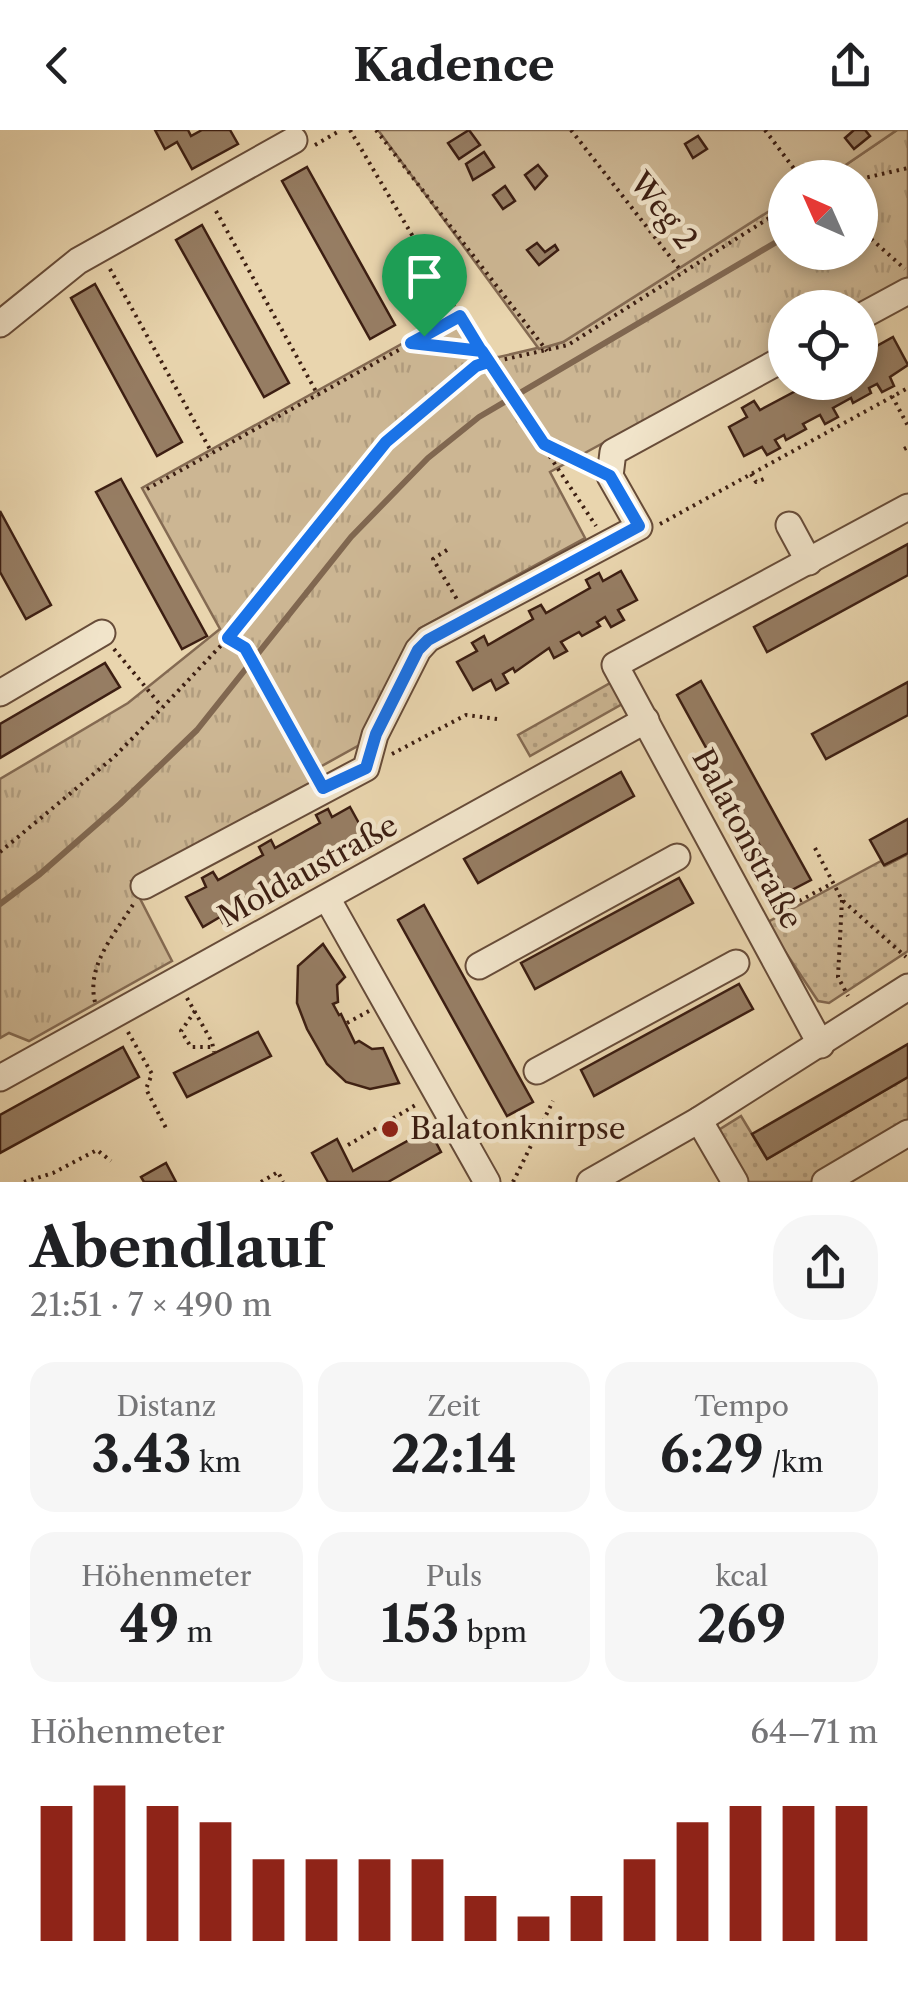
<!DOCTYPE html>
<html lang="de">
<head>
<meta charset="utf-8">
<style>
  body { margin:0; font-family:"Libre Caslon Text",serif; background:#f6f6f6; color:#202124; height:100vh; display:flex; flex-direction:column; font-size:38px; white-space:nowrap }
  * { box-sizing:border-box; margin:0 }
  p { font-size:32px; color:#757577 }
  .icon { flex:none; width:55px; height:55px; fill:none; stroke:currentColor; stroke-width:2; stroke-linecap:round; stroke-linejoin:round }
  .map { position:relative; height:1052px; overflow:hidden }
  .details { display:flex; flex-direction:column; background:#fff; flex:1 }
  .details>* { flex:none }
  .needle { width:65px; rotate:315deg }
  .fabs { position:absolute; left:768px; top:30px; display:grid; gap:20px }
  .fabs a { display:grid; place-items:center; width:110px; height:110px; border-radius:50%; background:#fff; box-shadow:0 5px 15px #0003; font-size:50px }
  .pin { position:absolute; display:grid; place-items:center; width:85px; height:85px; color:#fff; margin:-102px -42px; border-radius:50% 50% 50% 0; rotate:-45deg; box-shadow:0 0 10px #0007 }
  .pin .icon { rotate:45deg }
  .round { display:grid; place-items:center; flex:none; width:105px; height:105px; border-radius:40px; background:#f6f6f6 }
  .headline { display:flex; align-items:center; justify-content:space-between; height:170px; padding:0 30px }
  h1 { font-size:55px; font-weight:800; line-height:75px }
  .stats { display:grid; grid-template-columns:repeat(3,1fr); gap:15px; height:170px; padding:10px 30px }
  .stats div { display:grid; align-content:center; border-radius:25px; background:#f6f6f6; text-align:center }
  .stats b { font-size:50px; font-weight:800 }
  .stats small { font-size:28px; font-weight:400 }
  .stats p { font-size:28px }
  .chart { height:280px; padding:20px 30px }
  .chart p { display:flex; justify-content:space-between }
  .chart svg { width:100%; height:180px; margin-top:10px; stroke:#8f2418; stroke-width:6 }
  header { display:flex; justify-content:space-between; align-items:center; height:130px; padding:0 30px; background:#fff; font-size:45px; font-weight:800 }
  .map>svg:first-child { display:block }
</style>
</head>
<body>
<header><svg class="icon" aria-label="back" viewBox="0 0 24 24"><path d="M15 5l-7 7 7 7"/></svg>Kadence<svg class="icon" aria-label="share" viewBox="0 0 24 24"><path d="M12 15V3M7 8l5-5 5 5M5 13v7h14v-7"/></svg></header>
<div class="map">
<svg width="908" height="1052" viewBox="0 0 908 1052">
  <defs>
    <pattern id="grass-dots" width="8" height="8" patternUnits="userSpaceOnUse" patternTransform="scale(2.5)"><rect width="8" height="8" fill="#ccb693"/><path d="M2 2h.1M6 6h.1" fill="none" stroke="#b09c7e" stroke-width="1.8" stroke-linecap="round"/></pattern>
    <pattern id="park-tufts" width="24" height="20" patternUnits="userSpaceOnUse" patternTransform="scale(2.5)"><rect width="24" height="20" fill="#ccb693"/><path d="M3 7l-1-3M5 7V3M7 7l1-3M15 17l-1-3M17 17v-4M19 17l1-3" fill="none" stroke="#b09c7e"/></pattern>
  </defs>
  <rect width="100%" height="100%" fill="#e9d5ae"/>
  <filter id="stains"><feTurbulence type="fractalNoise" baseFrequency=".002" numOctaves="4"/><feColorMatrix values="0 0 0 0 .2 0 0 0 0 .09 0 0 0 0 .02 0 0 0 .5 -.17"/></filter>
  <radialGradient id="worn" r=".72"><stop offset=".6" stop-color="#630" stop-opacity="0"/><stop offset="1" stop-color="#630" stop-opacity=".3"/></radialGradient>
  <g fill="url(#grass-dots)" stroke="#846a52" stroke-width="2.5">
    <polygon points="612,552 624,573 530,626 518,605"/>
    <polygon points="908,724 908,821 829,873 818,871 766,793 881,731 885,736"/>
    <polygon points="908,947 908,997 815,1052 747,1052 717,1001 741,986 767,1029"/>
  </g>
  <polygon fill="url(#park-tufts)" stroke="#846a52" stroke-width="2.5" points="897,0 908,0 908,147 852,177 785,178 785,214 550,342 585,408 419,499 363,613 311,642 314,651 131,751 172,831 29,911 9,903 0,908 0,649 128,573 220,499 142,358 454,185 480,227 499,227 563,212 785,71 785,122 860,122 860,48 828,47"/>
  <polygon fill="#ccb693" stroke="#846a52" stroke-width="2.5" points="378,0 897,0 828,47 785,48 785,71 563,212 539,219"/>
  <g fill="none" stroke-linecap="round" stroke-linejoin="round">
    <polyline stroke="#806750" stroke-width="6" points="0,774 40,744 120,674 197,600 351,407 428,328 479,287 785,107"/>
  </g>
  <g fill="#967d63" stroke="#3c1e12" stroke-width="2.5">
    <polygon points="155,0 188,0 191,6 202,0 230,0 238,14 192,39 177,12 165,19"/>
    <polygon points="469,0 480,15 459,29 448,13"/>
    <polygon points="854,0 865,0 870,6 854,19 845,8"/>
    <polygon points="698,6 707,19 693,28 685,14"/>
    <polygon points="484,22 494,37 473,50 466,34"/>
    <polygon points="538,35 547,46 535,59 525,45"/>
    <polygon points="307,37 395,195 370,209 282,51"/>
    <polygon points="505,56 515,71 503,79 493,65"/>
    <polygon points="202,95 289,253 264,267 176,110"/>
    <polygon points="537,113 545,122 555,115 558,120 539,135 527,120"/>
    <polygon points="95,154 182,312 157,326 71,168"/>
    <polygon points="893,207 908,235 890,247 894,256 882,262 877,254 869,258 871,263 853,273 851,268 833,278 838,287 825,294 820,285 803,294 806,299 786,310 784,305 775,310 780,318 767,325 762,317 744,326 729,297 747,287 742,278 754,271 760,280 805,256 803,252 860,252 860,213 868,209 873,218"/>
    <polygon points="121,349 207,506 182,519 96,362"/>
    <polygon points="0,381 51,475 26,489 0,442"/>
    <polygon points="908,414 908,445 767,522 754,497"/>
    <polygon points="621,441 637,470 618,480 624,490 611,497 605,487 597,492 600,496 582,506 579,502 561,512 567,521 554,528 549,518 515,542 513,538 503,544 508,553 496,560 491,550 473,560 457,532 477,521 472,513 484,506 488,515 533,489 529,481 541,475 546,483 590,458 586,450 599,443 603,451"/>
    <polygon points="105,533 120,557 0,628 0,594"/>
    <polygon points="701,551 811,750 786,763 677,565"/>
    <polygon points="908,552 908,585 826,629 812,604"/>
    <polygon points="621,642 634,666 478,753 464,729"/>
    <polygon points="350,677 366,706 349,716 353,724 341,730 337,723 328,728 330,733 312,743 309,738 291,748 295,756 283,763 279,755 260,765 263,770 245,780 242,775 233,780 238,788 224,795 220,787 203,797 186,767 206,757 202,748 213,742 218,750 263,725 259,717 271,710 275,718 320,693 316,685 328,679 332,687"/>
    <polygon points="908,689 908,723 884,735 870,710"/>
    <polygon points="679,748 693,773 535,859 521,833"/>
    <polygon points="424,775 533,972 507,986 398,790"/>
    <polygon points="323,814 345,847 337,855 338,872 333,874 339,885 341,884 355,913 359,911 372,919 383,918 399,953 370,959 346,952 327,934 307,899 297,873 298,836"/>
    <polygon points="739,854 753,879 594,966 581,940"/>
    <polygon points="258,902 271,926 187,967 174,943"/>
    <polygon points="908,914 908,947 767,1029 752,1004"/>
    <polygon points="123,917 139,947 0,1023 0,985"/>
    <polygon points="429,999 441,1022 388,1052 328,1052 312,1023 337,1009 353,1041"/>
    <polygon points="166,1033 176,1052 144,1052 141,1047"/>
  </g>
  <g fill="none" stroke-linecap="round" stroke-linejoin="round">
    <defs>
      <g id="minor">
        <polyline points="860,187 908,161"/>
        <polyline points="0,194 78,131 294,10"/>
        <polyline points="789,395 809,432"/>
        <polyline points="0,563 102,503"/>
        <polyline points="144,756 366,638 375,605 418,520 428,509 639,397 610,346 613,322 785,228"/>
        <polyline points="327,768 487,1052"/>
        <polyline points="479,836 677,727"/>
        <polyline points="821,915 615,535 908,377"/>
        <polyline points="537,941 736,833"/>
        <polyline points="0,948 646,590"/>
        <polyline points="699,990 735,1052"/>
        <polyline points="590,1052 699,990 908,857"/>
        <polyline points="825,1052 908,1003"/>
      </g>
    </defs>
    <use href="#minor" stroke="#674c39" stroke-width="29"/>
    <g stroke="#3c1e12" stroke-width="4" stroke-dasharray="2.5 5" stroke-linecap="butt">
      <polyline points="350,0 487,232 596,396"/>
      <polyline points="376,0 547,221"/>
      <polyline points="571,0 682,142"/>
      <polyline points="765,0 801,48"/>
      <polyline points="315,15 341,0"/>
      <polyline points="860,49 908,38"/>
      <polyline points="216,81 318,265"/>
      <polyline points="860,99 905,139"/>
      <polyline points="110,139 212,323"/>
      <polyline points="408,180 424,205"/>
      <polyline points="412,213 482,221"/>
      <polyline points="892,266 908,296"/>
      <polyline points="544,314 589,336"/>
      <polyline points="904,319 908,317"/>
      <polyline points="751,344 756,352 764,349"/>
      <polyline points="147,359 460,186"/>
      <polyline points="660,394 908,258"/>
      <polyline points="447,420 433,429 458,471"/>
      <polyline points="228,508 245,518 313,641"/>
      <polyline points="114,519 162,577"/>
      <polyline points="392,624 466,585 497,589"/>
      <polyline points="815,718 842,770 906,827"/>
      <polyline points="0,722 114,627 162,578 228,508 304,418 386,312 475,236 568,215 785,78"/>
      <polyline points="842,770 838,847 848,866"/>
      <polyline points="773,785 831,754"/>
      <polyline points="187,868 212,912 214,922"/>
      <path d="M95,872c-9,-37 20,-68 39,-99"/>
      <polyline points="195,881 181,901 191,917 213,917"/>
      <polyline points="347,893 369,881"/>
      <polyline points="128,902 152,944 146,959 167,1000"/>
      <polyline points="348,1015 419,973"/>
      <polyline points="24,1052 53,1043 97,1020 111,1031"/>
      <polyline points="261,1052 278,1042 283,1052"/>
      <polyline points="513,1052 553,971"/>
    </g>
    <use href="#minor" stroke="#f1e4ca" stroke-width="25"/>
  </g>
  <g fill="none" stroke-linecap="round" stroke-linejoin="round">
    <defs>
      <polyline id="route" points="424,206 460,186 488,232 476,236 386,312 228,508 245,518 323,658 366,638 376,604 418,520 428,510 639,396 610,346 544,314 482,221 411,213 424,206"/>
    </defs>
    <use href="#route" stroke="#fff" stroke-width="20"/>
    <use href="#route" stroke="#1a73e8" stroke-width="12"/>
  </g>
  <circle fill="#8f2418" stroke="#f1e4ca" stroke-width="4" cx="390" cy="999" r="10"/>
  <g text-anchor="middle" stroke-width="9" stroke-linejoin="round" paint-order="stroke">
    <g font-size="30" fill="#3c1e12" stroke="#f1e4ca">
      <text transform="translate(663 81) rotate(52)" y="10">Weg 2</text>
      <text transform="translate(747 709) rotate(62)" y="10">Balatonstraße</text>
      <text transform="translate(308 741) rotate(-29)" y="10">Moldaustraße</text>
    </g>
    <g font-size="30" fill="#3c1e12" stroke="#f1e4ca" text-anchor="start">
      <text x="410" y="1009">Balatonknirpse</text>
    </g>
  </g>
  <rect width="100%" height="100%" filter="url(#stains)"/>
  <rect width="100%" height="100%" fill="url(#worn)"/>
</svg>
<div class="fabs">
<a><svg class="needle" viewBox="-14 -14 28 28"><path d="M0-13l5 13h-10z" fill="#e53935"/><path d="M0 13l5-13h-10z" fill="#757577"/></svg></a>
<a><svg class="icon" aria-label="locate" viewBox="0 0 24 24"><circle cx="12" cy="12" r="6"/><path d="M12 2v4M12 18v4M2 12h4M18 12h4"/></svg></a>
</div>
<div class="pin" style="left:424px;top:206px;background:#1e9e55"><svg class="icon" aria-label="arrive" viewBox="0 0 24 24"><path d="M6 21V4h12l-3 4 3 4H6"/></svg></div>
</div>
<section class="details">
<div class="headline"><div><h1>Abendlauf</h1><p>21:51 · 7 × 490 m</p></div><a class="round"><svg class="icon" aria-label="share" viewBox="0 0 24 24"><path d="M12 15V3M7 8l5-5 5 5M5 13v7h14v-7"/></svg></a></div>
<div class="stats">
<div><p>Distanz</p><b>3.43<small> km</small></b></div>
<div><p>Zeit</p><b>22:14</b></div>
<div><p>Tempo</p><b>6:29<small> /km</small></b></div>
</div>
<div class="stats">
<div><p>Höhenmeter</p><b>49<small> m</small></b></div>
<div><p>Puls</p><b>153<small> bpm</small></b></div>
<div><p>kcal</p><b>269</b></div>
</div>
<div class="chart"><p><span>Höhenmeter</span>64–71 m</p>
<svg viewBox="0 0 160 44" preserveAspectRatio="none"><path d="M5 44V11M15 44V6M25 44V11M35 44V15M45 44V24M55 44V24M65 44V24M75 44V24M85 44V33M95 44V38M105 44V33M115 44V24M125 44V15M135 44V11M145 44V11M155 44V11"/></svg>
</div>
</section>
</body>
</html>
